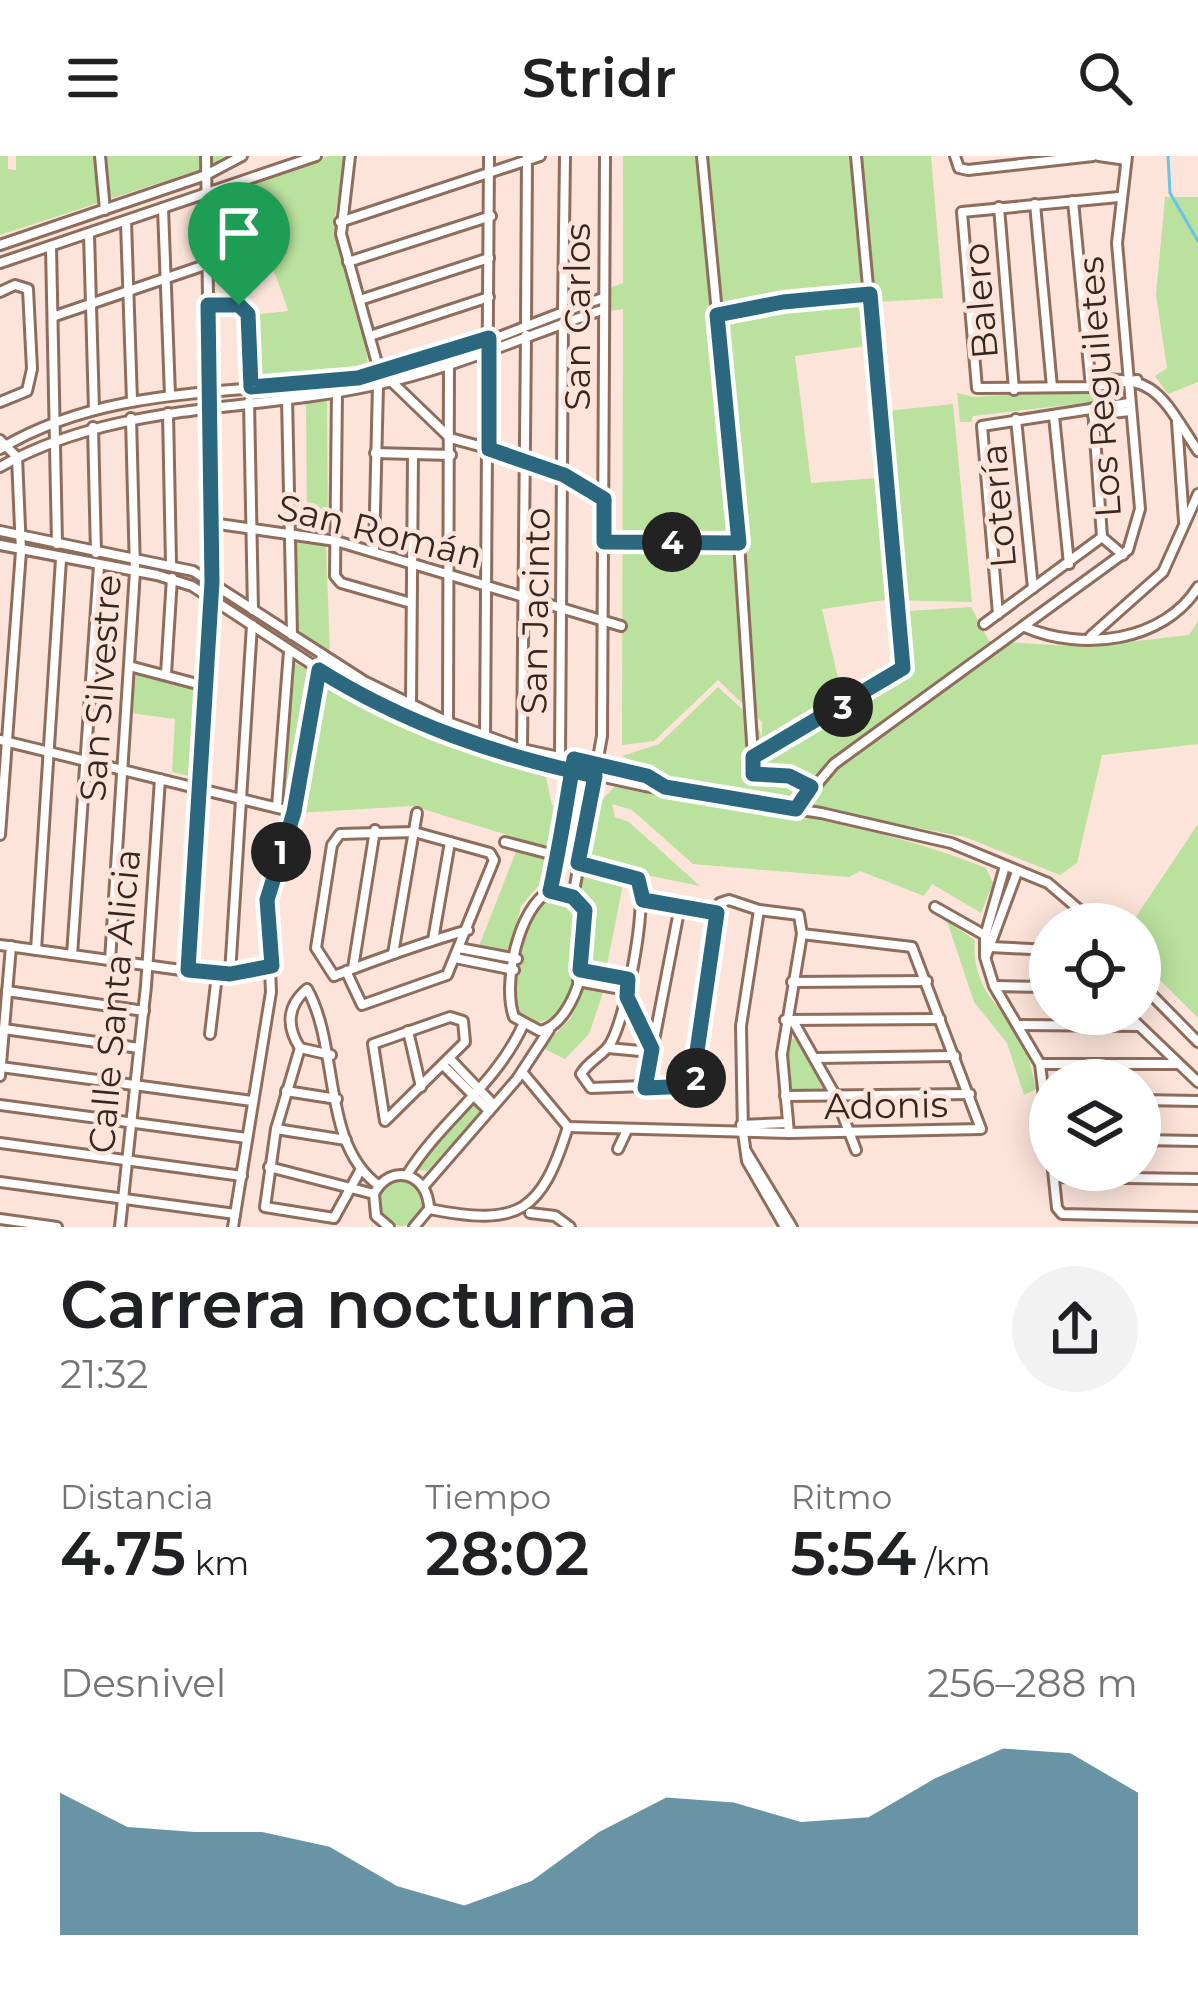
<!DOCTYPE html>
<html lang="es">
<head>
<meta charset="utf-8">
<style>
  body { margin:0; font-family:Montserrat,sans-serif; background:#f2f2f2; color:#202124; height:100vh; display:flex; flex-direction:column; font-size:45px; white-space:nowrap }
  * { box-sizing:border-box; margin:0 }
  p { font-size:39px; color:#757577 }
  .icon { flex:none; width:66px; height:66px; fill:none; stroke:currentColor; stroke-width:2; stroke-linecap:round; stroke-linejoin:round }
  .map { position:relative; height:1071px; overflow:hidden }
  .sheet { display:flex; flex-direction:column; background:#fff; flex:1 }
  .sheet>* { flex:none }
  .fabs { position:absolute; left:1029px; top:747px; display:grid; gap:24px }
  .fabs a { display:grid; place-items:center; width:132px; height:132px; border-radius:50%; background:#fff; box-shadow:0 6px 30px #0003; font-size:60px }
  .pin { position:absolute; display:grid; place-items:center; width:102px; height:102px; color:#fff; margin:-123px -51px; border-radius:50% 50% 50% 0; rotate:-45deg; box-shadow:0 0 12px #0007 }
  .pin .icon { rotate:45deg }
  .km { position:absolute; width:60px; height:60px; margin:-30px; border-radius:50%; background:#222; color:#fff; font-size:33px; line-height:60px; text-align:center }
  .round { display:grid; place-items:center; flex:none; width:126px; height:126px; border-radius:63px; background:#f2f2f2 }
  .summary { display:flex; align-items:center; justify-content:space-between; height:204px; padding:0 60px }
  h1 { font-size:66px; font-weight:600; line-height:90px }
  .stats { display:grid; grid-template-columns:repeat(3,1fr); gap:18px; height:204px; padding:12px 60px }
  .stats div { display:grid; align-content:center }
  .stats b { font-size:60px; font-weight:600 }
  .stats small { font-size:33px; font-weight:400 }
  .stats p { font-size:33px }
  .chart { height:336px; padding:24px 60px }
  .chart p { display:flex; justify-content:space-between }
  .chart svg { width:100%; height:216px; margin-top:12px; fill:#2b687f; opacity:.7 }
  header { display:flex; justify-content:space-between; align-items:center; height:156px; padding:0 60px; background:#fff; font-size:54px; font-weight:600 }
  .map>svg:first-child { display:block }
</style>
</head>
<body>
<header><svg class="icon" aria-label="menu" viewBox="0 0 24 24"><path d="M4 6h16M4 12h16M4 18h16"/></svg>Stridr<svg class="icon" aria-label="search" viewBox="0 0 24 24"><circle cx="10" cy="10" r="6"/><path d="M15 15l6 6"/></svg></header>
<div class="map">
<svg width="1198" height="1071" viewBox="0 0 1198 1071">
  <rect width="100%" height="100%" fill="#fce4da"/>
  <g fill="#bae19d">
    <polygon points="0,0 8,0 8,13 16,14 16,0 241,0 0,79"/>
    <path d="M328,0h17l-11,67 29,94 5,52 -88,11 -1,-6 -25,3 -2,-62 36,-4c-14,-48 -37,-80 -42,-129z"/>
    <polygon points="623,0 931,0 943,142 861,147 866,190 795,200 811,327 892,321 887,255 953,248 972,446 885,444 822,453 841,535 762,587 763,592 847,561 911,510 909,455 971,451 989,485 1085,491 1189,479 1198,465 1198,588 1102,599 1077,707 1060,719 965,681 684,626 622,600 659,588 718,531 757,567 762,583 762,566 718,524 654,585 622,589 623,153 609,155 609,132 623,127"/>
    <polygon points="1165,41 1198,41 1198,226 1168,238 1155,220 1167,212 1156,139"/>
    <polygon points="1119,232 1121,237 1111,244 973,260 971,266 960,266 957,237 973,241"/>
    <polygon points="327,242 328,376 307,372 306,244"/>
    <polygon points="296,382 326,390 330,498 296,472"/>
    <polygon points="290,504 309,515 290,646 281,644"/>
    <polygon points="133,516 198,531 192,621 172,616 175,563 131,557"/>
    <polygon points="327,530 432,585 546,621 552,649 559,650 546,721 521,750 509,798 479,790 521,683 413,650 296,657 317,535"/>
    <path d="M616,629c124,21 253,36 370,83l7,15 -12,30 -49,-29 -8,12 -64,-25 -11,6 -156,-13 -61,-54 -20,-6 3,13 14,5 71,64 -54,-11 -2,6 -20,-2 -18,91 -23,-4 7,-48 -13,-27 8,-53 7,-27z"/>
    <polygon points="1198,668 1198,862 1140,804 1140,768 1131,768"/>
    <path d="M547,741l23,5c23,25 5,144 -49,116l-8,-20 16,-84z"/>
    <path d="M947,765l28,19c-4,35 16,68 46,85l15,64 -12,6 -17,-52 -33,-41z"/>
    <polygon points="580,830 604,834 589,878 565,903 542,892 571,862"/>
    <polygon points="788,881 796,884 826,935 786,935"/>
    <polygon points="471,948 480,949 479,958 427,1015 418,1014 433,986"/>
    <circle cx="400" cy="1046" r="24"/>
  </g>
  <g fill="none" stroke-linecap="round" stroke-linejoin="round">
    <polyline stroke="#68c3e7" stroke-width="3" points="1168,0 1170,37 1198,85"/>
    <defs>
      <g id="minor">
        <polyline points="100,0 105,54"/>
        <polyline points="350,0 341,78 380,218"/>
        <path d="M702,0l37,387 14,214 -4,12c11,11 42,6 62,18"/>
        <polyline points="955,0 959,12 968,14 1093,0"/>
        <polyline points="1099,0 1126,4"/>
        <polyline points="1119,41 962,56 977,232 1091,231 1137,224"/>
        <polyline points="1073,45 1091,231"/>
        <polyline points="1035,48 1052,231"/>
        <polyline points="999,51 1014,234"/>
        <polyline points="163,52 170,239"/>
        <polyline points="126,66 132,245"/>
        <polyline points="340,66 540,0"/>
        <polyline points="89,78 94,254"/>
        <polyline points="0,89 206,19 242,0"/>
        <polyline points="51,90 57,388"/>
        <polyline points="348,106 491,60"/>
        <polyline points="0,107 316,0"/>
        <polyline points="0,136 15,129 28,133 32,213 27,235 0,246"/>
        <polyline points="363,143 489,102"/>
        <polyline points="209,149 246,154 251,231"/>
        <polyline points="563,154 565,0"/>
        <polyline points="717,159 783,145 870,138"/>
        <polyline points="55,160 208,108"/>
        <polyline points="526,169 527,1"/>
        <polyline points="373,179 489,141"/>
        <polyline points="391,225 450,282 527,303 603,342"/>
        <path d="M1091,225c66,-9 73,20 107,70"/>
        <polyline points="337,235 335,420 341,427 411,447"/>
        <polyline points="287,241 292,479"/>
        <polyline points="249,246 253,454"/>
        <polyline points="168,257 171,408"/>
        <polyline points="1093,259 1130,255"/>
        <polyline points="1054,260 1069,408"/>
        <polyline points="1016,263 1033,432"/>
        <polyline points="1177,266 1184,365"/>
        <polyline points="93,271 96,397"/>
        <polyline points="0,284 17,301 21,395 0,679"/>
        <path d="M0,293c110,-66 237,-53 358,-71 84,-12 166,-54 245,-80"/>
        <polyline points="375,297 451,299"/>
        <path d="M0,311c117,-66 248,-54 375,-82 77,-16 153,-50 227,-75"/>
        <polyline points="212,367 336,385 621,470"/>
        <polyline points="0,375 193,415 364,525 448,566 522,593 647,620 663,630"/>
        <polyline points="1102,381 1123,399"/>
        <polyline points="604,385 739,387"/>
        <polyline points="0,389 157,419 192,430 354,536 499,598 645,630 821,657 951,687 1048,727 1096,768"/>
        <polyline points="374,396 378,229"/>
        <polyline points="998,458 982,270 1129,247"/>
        <polyline points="984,468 1102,381 1093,252"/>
        <path d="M1025,471c57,25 139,15 173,-40"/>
        <polyline points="1091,480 1163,416 1198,338"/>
        <polyline points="129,510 205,530"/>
        <polyline points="166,518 172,422"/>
        <polyline points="411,549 413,298"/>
        <polyline points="448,566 449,205"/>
        <polyline points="485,581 489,0"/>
        <polyline points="0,584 294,656"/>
        <polyline points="522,593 526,179"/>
        <polyline points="560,600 563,167"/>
        <polyline points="753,601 903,511 856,0"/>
        <polyline points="277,651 289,495"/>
        <polyline points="796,653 834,608 1128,394 1140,353 1117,87 1127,0"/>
        <polyline points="505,686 558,700"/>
        <path d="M579,707l59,16c11,22 -13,147 -30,168 -8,10 -20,15 -27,27l10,14 104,-4 6,-84 19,-97 9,-3 30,10 -18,116 2,107 4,28 38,66"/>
        <polyline points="1005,710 985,780 985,801 994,830 1040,908 1050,990"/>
        <path d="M550,735l29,11c20,29 -1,122 -39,129l-26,-14c-12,-32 4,-110 36,-126z"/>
        <polyline points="550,735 574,603"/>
        <polyline points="573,741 602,580 605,0"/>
        <polyline points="643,744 717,757"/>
        <polyline points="935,751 988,781"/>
        <polyline points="759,754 799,759 802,778 782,898 789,977"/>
        <polyline points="433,784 450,686"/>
        <polyline points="0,789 217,819 272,810"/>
        <polyline points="991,791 1050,794"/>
        <polyline points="459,792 517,803"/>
        <polyline points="36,794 61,403"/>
        <polyline points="393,798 417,657"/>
        <polyline points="72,799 99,410"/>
        <polyline points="986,800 1017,716"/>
        <polyline points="455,802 514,814"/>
        <polyline points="110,805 135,415 131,262"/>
        <polyline points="353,812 375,674"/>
        <polyline points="188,814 212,426 206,0"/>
        <polyline points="580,814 628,823"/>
        <path d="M346,815l16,34 85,-30 47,-115 -4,-7 -76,-21 -74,2 -8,11 -16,103 18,28c44,-17 88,-33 134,-46"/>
        <polyline points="230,818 252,469"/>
        <polyline points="578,825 627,834"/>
        <polyline points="792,826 927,825"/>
        <polyline points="1140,827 1198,886"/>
        <polyline points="995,830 1050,831"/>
        <polyline points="7,835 144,855"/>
        <polyline points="627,842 652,893"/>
        <polyline points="1127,858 1198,926"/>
        <polygon points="450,861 463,865 465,886 385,965 373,888"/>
        <polyline points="785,864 940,863"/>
        <polyline points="793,865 835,939 856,994"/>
        <polyline points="1020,869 1138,870"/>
        <polyline points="4,873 139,892"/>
        <polyline points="408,875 421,931"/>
        <polyline points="210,878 217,819"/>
        <polyline points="300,892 276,973 265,1051 334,1062 361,1013"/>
        <polyline points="608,892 651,896"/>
        <path d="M331,899l-31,-7c-14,-22 -13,-42 7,-59 33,58 14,154 71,196"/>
        <polyline points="816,902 955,900"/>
        <polyline points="451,904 494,949"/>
        <polyline points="1040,908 1178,908"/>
        <polyline points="1,911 252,945"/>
        <polyline points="445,911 489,955"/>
        <polyline points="523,917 568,971"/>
        <polyline points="0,920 11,790"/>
        <polyline points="645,931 680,750"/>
        <polyline points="286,935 337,943"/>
        <polyline points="785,940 970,938"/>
        <polyline points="1140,944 1198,945"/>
        <polyline points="0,949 247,982"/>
        <polyline points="741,969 788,967"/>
        <polyline points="568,971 789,977 981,973 912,791 802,778"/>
        <polyline points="276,973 346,984"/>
        <polyline points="1140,984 1198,985"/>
        <polyline points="0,987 242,1020"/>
        <polyline points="618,993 627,974"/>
        <polyline points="746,995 792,1071"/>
        <polyline points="269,1011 374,1038"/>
        <polyline points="1053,1014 1057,1052 1062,1058 1198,1061"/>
        <path d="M407,1019c34,-55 89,-90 116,-150"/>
        <polyline points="1054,1021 1198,1023"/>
        <polyline points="0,1026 235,1058"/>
        <polyline points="425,1029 517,923 549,874"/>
        <path d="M429,1053c92,18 112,3 139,-82"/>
        <polyline points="530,1057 555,1060 570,1071"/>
        <polyline points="0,1063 57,1071"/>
        <polyline points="120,1071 146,830 160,623"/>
        <polyline points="233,1071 271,836 267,744 294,656 322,499"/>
        <path d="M389,1071l-13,-11 -2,-22c17,-33 55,-20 55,15l-15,18"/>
      </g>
    </defs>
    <use href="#minor" stroke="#8f6d5d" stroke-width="14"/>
    <use href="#minor" stroke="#fff" stroke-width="8"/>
  </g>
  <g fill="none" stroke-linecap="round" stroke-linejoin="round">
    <defs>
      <path id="route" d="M239,149h-31l4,277 -24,388 42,4 42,-8 -5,-66 27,-88 25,-142c86,54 177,85 276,106l-17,87 60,16 5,21 74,13 -25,173 -47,2 7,-39 -25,-52 1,-18 -48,-9 5,-60 -12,-13 -23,-6c10,-44 16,-88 24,-132l73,17 18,11 131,22 15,-22 -22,-11 -36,-2v-17l150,-89 -33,-374 -87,8 -66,13 22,228 -135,-1v-43l-40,-24 -75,-26v-111l-131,40 -107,9 -3,-73 -9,-9"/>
    </defs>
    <use href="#route" stroke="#fff" stroke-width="24"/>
    <use href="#route" stroke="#2b687f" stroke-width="15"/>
  </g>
  <g text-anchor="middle" stroke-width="9" stroke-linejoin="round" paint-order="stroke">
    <g font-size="36" fill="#352720" stroke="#fce4da">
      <text transform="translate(980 145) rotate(-95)" y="13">Balero</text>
      <text transform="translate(577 161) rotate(-90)" y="13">San Carlos</text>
      <text transform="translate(1099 231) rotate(-94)" y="13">Los Reguiletes</text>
      <text transform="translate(998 350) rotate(-95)" y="13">Lotería</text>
      <text transform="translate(380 375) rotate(14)" y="13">San Román</text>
      <text transform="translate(535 455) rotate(-89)" y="13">San Jacinto</text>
      <text transform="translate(100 532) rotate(-86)" y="13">San Silvestre</text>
      <text transform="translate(114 845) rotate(-85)" y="13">Calle Santa Alicia</text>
      <text transform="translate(886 949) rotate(-1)" y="13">Adonis</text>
    </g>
  </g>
</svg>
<div class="fabs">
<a><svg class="icon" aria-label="locate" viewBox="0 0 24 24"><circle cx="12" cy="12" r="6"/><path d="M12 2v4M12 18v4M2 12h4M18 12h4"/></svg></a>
<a><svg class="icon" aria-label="layers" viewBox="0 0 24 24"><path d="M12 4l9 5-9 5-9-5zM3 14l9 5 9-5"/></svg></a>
</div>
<div class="pin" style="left:239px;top:149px;background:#1e9e55"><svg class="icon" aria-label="arrive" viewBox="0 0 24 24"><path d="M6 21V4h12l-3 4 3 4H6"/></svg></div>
<b class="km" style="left:281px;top:696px">1</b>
<b class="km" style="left:696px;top:922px">2</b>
<b class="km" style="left:843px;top:551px">3</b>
<b class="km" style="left:672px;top:386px">4</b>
</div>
<section class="sheet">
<div class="summary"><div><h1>Carrera nocturna</h1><p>21:32</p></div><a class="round"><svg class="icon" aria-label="share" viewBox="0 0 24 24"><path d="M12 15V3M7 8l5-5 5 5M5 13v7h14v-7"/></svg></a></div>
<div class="stats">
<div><p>Distancia</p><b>4.75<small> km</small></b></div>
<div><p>Tiempo</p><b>28:02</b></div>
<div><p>Ritmo</p><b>5:54<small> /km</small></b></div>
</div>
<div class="chart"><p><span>Desnivel</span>256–288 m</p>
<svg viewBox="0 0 160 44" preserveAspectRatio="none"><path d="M0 44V15L10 22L20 23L30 23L40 26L50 34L60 38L70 33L80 23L90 16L100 17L110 21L120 20L130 12L140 6L150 7L160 15V44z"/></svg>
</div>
</section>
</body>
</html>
